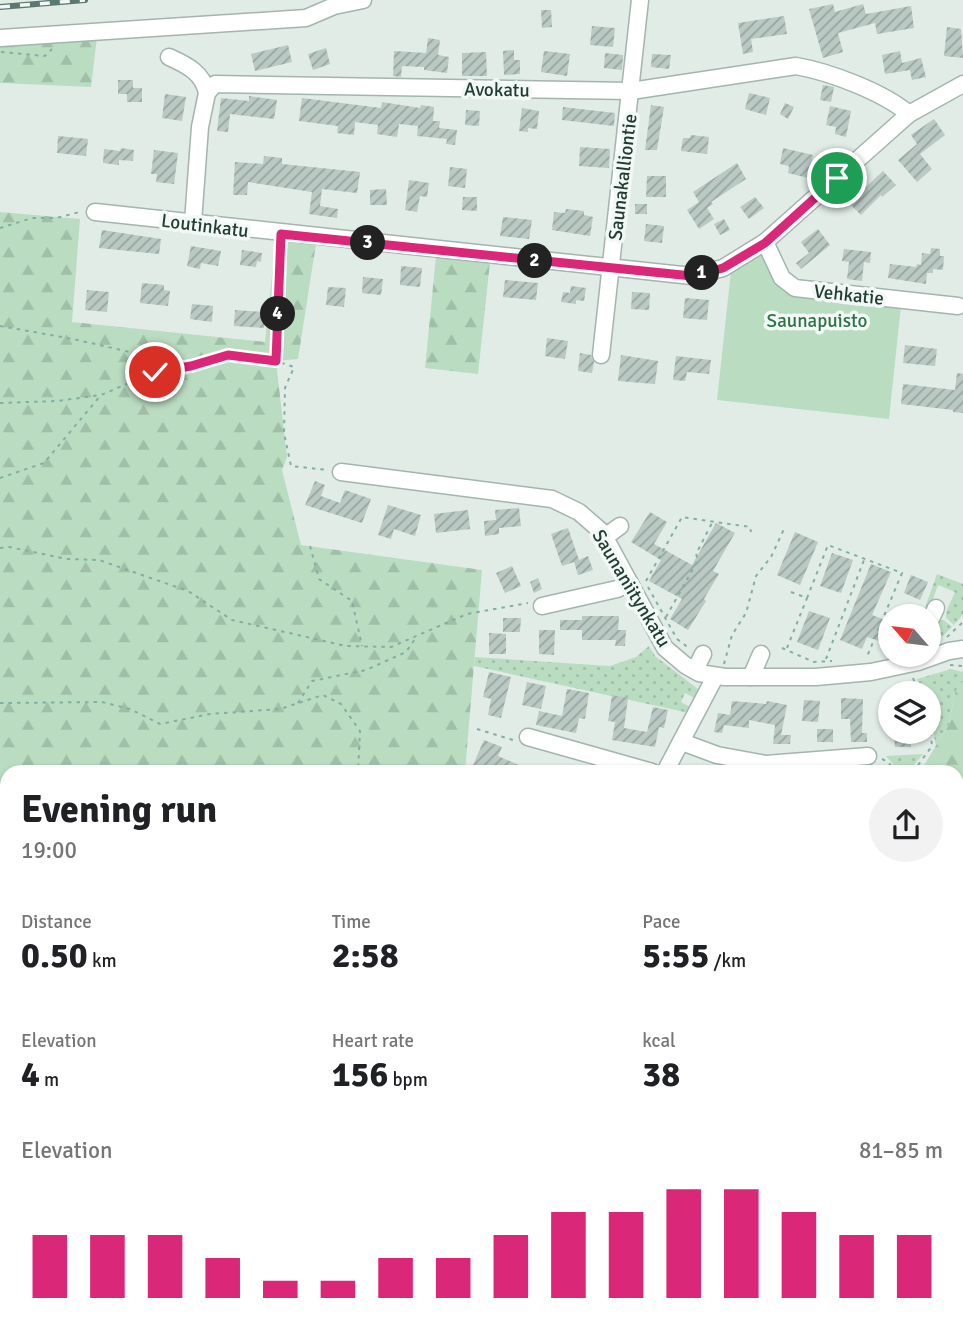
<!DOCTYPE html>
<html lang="en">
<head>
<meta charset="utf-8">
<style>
  body { margin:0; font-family:Signika,sans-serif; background:#f2f2f2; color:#202124; height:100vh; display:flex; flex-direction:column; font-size:26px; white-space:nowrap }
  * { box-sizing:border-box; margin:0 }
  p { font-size:23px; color:#757577 }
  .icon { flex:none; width:38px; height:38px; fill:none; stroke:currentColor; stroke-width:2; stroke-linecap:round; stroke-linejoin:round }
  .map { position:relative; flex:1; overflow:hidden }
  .details { position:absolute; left:0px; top:765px; width:964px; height:569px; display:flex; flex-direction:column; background:#fff; border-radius:21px 21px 0 0; box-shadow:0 2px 5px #0004 }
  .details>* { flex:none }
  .needle { width:46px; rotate:298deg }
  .controls { position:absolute; left:878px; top:604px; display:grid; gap:14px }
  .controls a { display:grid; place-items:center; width:63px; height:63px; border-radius:50%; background:#fff; box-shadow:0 2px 5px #0004; font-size:35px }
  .pin { position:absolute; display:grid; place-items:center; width:60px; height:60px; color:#fff; margin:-30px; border:4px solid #fff; border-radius:50%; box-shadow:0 2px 7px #0007 }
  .km { position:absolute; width:35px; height:35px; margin:-18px; border-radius:50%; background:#222; color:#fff; font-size:19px; line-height:35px; text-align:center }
  .round { display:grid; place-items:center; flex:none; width:74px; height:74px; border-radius:37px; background:#f2f2f2 }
  .head { display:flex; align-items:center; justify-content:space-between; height:119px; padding:0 21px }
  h1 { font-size:38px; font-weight:800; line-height:52px }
  .stats { display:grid; grid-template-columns:repeat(3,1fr); gap:10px; height:119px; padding:7px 21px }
  .stats div { display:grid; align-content:center }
  .stats b { font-size:35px; font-weight:800 }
  .stats small { font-size:19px; font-weight:400 }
  .stats p { font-size:19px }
  .chart { height:196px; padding:14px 21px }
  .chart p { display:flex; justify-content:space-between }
  .chart svg { width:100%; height:126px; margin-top:7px; stroke:#db2777; stroke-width:6 }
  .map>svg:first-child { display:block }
</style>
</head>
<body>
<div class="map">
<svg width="963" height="1332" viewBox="0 0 963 1332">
  <defs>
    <pattern id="grass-dots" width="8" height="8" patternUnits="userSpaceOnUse" patternTransform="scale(1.75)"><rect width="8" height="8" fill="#baddc2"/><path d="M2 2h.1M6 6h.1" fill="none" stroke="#a0bfa7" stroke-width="1.8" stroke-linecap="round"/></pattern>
    <pattern id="forest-firs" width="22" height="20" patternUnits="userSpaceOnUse" patternTransform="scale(1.75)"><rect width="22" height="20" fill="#baddc2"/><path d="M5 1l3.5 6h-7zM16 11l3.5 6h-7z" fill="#a0bfa7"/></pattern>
    <pattern id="building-hatch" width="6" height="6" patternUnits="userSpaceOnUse" patternTransform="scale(1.75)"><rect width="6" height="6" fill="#bac9c3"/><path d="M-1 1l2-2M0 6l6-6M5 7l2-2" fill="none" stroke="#97a49f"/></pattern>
  </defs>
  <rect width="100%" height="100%" fill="#e1ece7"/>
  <g fill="url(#grass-dots)">
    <polygon points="937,574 963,584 963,615 954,625 946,618 946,612 955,592 938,585 927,616 922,616"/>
    <polygon points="944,620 952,627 943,636 929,643 929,633 936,621"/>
    <polygon points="649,646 655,656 702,692 698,700 685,693 681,702 692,708 689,713 474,666 475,657 610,666 636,657"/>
    <polygon points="951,669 963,672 963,682 955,692 949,724 936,746 929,711 929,693 923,693 917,679"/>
    <polygon points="923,754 908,772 900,772 886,756"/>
  </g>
  <g fill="url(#forest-firs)">
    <polygon points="97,37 91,87 0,83 0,39"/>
    <polygon points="0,212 80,219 72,322 265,342 276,238 316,244 298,359 276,361 287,457 282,470 301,545 482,570 465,772 7,772 7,1326 957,1326 957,772 920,772 949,724 955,692 963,682 963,1332 0,1332"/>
    <polygon points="436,256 490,262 478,374 425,368"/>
  </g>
  <polygon fill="#baddc2" points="763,250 777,282 901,306 889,419 717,400 731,271"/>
  <g fill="url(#building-hatch)">
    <polygon points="833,4 835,12 863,4 866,14 911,6 914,28 877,34 875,23 838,33 843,52 823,58 809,9"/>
    <polygon points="541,10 551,10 552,27 542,28"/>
    <polygon points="784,16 787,34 751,39 753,52 743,54 738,23"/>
    <polygon points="592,26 615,28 613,47 590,45"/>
    <polygon points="947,27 961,29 963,58 944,56"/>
    <polygon points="428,38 440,40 438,55 449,57 447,73 424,70 424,67 402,66 401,77 393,76 394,51 426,53"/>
    <polygon points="288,45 292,62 255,71 251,54"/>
    <polygon points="326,48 330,64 313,70 308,54"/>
    <polygon points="514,50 514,60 520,60 520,74 504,75 503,51"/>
    <polygon points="544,51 570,54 567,76 541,72"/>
    <polygon points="900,51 902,63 921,58 926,77 912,80 910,70 885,74 882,55"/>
    <polygon points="486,52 487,76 462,76 462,53"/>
    <polygon points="605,53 623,55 622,70 604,68"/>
    <polygon points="652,54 671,55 669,69 651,67"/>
    <polygon points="118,80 133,80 133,88 142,88 142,102 127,102 127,94 118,94"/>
    <polygon points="823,85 834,87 831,102 820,100"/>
    <polygon points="749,93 770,98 766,115 745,109"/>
    <polygon points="165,94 186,97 182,121 162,118"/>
    <polygon points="249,96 277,100 274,119 230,114 228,132 217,131 221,98 249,101"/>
    <polygon points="302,98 381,108 382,102 420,108 421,105 434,107 433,121 440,121 439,128 457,130 455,145 446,144 447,139 417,136 418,126 399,124 397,137 377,134 378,125 355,122 354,135 337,133 338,126 299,121"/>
    <polygon points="785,103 794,107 788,119 780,114"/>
    <polygon points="651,105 664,107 657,150 645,150"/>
    <polygon points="830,106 851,111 846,137 835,134 836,127 826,125"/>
    <polygon points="563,107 615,113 614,126 562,120"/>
    <polygon points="522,108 539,111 537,129 528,128 528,132 519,131"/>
    <polygon points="466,110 480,111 479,126 465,125"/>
    <polygon points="934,119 945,135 920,154 932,169 917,182 898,160 917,144 911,135"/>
    <polygon points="691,135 709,137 707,154 681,151 683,138 690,138"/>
    <polygon points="58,136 88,139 86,156 57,153"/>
    <polygon points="580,147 610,149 609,168 579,166"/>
    <polygon points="121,148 134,150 133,161 119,160 119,165 103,163 104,149 120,151"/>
    <polygon points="783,148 813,155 808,178 788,173 789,166 780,164"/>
    <polygon points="154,150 178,153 174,184 156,182 157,174 151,174"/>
    <polygon points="264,156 282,158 282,164 360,172 357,193 322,189 320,206 338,209 337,218 309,214 312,192 248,182 247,195 233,195 235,162 263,164"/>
    <polygon points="737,163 746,179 711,202 713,204 707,208 714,219 699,229 687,210 699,202 693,192"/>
    <polygon points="450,167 467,169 465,188 448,186"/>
    <polygon points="883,171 896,185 882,197 881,195 861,215 849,203"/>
    <polygon points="647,176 666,176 666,197 646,197"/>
    <polygon points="409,180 429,183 427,197 420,196 417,212 405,210"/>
    <polygon points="386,189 387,205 370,205 370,190"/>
    <polygon points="463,197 477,197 477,211 462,210"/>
    <polygon points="755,197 764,208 749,219 740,207"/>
    <rect x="635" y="204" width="12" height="10"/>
    <polygon points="566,209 584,211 584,215 593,217 590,236 552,230 554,212 565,213"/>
    <polygon points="503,217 532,220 529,239 500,236"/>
    <polygon points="724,219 730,230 720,235 714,224"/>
    <polygon points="646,224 664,226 662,243 644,241"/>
    <polygon points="818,229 830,245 801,269 796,263 809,253 801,242"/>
    <polygon points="102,230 161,239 159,254 99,248"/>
    <polygon points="191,246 221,251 218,266 201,263 200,269 187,266"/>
    <polygon points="931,248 940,249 940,256 944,256 943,270 933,269 933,273 927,273 926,284 888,278 890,264 916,267 917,264 921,265 922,253 930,254"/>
    <polygon points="844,249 871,252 870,263 864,262 862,281 847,279 849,262 842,261"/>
    <polygon points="242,250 262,253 261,262 257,261 256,267 240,265"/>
    <polygon points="401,266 422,268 420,287 400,285"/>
    <polygon points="363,277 383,279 381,295 362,293"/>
    <polygon points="505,280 538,283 536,300 503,297"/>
    <polygon points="142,283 164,285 164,290 170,291 168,306 140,303"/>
    <polygon points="571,286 586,288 584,301 576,300 576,304 561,302 563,292 570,293"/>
    <polygon points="328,287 346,288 344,307 326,305"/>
    <polygon points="87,290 109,292 107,312 85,310"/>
    <polygon points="632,292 650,293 649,310 631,309"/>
    <polygon points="685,298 709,300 707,320 683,318"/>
    <polygon points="192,304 213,306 212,322 190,319"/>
    <polygon points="235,310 265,312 264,328 234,326"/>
    <polygon points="547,338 568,341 565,359 545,356"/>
    <polygon points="905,345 937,349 935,366 903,363"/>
    <polygon points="580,353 591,355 594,362 592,373 578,371"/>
    <polygon points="621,355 658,361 655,384 618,381"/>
    <polygon points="676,356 711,360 709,374 687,372 685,381 673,380"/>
    <polygon points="957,373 963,374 963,413 953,412 953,410 901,404 903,384 955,390"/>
    <polygon points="315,481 325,485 321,496 340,503 345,490 371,499 362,523 305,505"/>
    <polygon points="388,505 421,515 415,536 394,529 391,539 378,535"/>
    <polygon points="519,508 521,526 499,528 499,534 485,536 484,521 496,520 495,510"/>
    <polygon points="468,510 470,529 436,533 434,514"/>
    <polygon points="650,512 667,522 654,544 692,565 716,523 735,533 713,571 719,574 704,599 706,601 688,630 670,619 682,599 649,581 661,560 631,542"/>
    <polygon points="568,528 579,560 588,556 593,570 578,575 574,562 562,566 551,534"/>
    <polygon points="795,532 818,542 800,585 777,575"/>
    <polygon points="832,553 853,560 841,593 820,586"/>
    <polygon points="871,564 891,572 872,615 891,622 891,645 867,637 862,649 840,640"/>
    <polygon points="512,566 521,586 505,593 496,573"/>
    <polygon points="911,575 928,582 920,600 904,593"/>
    <polygon points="538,578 542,589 534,593 530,582"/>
    <polygon points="809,611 830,618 818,650 797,642"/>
    <polygon points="582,616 619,616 618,630 626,630 625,646 615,646 616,640 582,640 582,630 560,630 560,620 582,620"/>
    <polygon points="503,618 521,618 520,632 503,632"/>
    <polygon points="539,630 555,630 554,655 539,654"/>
    <polygon points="489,633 506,634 506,654 489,654"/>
    <polygon points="489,672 511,677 501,718 488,715 491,699 483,697"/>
    <polygon points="527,682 546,686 541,709 522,705"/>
    <polygon points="567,689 589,693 585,719 579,718 576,733 536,725 539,711 562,716"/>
    <polygon points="612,695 628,698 624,728 647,732 653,707 668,710 664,728 659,727 655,747 612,740 615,722 608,721"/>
    <polygon points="841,698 863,699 862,733 867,733 867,742 851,742 850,719 841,719"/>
    <polygon points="804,700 820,701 818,722 802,721"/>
    <polygon points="732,701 766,704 767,701 787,705 781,735 791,735 790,744 773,744 775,725 749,720 749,728 724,725 722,733 714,732 718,713 730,715"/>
    <rect x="817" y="729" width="16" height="13"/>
    <polygon points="894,732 910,732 911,747 895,747"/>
    <polygon points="484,740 502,747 498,756 535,772 488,772 473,765"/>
  </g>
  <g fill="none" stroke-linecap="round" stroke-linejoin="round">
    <defs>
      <g id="minor">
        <polyline points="0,38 306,18 334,6 363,0"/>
        <path d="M169,57c18,8 34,16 38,36"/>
        <polyline points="95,212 692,276 723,268 765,242 909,114 963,84"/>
        <path d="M193,222l7,-95 7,-34 8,-9 416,7 165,-25c34,6 87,26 113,48"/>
        <polyline points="765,242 782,278 795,288 958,306"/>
        <polyline points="601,355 640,0"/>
        <polyline points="341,472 552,499 579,512 602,532 665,648 685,665 699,673 725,677 816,677 871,672 918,662 949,651 963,649"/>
        <polyline points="605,537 620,526"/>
        <polyline points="542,606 617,589 630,583"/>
        <polyline points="929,623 936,608"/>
        <polyline points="695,670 703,654"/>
        <polyline points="751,677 761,654"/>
        <polyline points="528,737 652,772"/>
        <polyline points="682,742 717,755 766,764 868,756"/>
        <polyline points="665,772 715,677"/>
      </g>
    </defs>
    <use href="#minor" stroke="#a4b4ae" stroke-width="19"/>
    <g stroke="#82afa0" stroke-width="2" stroke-dasharray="3.5 5" stroke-linecap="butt">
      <polyline points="1,52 45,56 52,49"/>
      <polyline points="0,228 32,218 56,218 80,212"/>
      <polyline points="0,326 73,339 191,366"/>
      <polyline points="276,360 280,246"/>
      <polyline points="0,403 58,401 100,395"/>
      <polyline points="0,478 44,463 101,395 155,372 192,366 228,355 276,361 294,367 285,388 284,433 291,466 328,470"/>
      <polyline points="310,546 319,579 352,601 362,646"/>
      <polyline points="0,548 9,547 67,559 99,560 188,591 232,620 346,646 391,647 467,614 528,603"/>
      <polyline points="646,581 682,517 750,527 751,532"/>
      <polyline points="648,587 677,639 689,648"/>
      <polyline points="791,592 807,598 828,545 902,573 866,659"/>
      <polyline points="666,617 698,560 696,554 713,521"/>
      <polyline points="947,637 963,622"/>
      <polyline points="782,648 814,662 832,661"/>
      <polyline points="787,648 807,598"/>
      <polyline points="826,659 864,560"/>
      <polyline points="724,664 732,635 746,613 756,576 771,557 784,529"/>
      <polyline points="950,665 963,666"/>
      <polyline points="913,678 919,693"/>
      <polyline points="0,703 102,702 130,709 160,724 210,714 280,709 323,695 341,704 360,731 358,772"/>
      <polyline points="298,703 312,681 366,670 406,652 417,636"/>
      <polyline points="477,729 513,740"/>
      <polyline points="882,759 888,762 896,772"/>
      <polyline points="913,772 932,746 929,721"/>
      <polyline points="0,926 7,928"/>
      <polyline points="957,986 963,976"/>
      <polyline points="0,1002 7,1002"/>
      <polyline points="957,1005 963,1002"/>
      <polyline points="0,1134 7,1139"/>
      <polyline points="0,1194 7,1197"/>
      <polyline points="156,1326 158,1332"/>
      <polyline points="530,1332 531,1326"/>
      <polyline points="700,1332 705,1326"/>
    </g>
    <use href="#minor" stroke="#fff" stroke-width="16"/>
    <defs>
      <polyline id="rail" points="0,7 85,0"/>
    </defs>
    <use href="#rail" stroke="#5c7870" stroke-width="6"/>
    <use href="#rail" stroke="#f2f8f5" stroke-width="3.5" stroke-dasharray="10" stroke-linecap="butt"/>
  </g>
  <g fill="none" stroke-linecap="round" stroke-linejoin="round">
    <defs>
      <polyline id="route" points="155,372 191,366 228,355 276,361 281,234 692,276 723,268 765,243 837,178"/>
    </defs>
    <use href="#route" stroke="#fff" stroke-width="14"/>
    <use href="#route" stroke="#db2777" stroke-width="9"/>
  </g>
  <g text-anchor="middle" stroke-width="7" stroke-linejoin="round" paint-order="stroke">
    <g font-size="19" fill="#223c34" stroke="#f2f8f5">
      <text transform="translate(497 89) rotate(1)" y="7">Avokatu</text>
      <text transform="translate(622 177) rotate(-83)" y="7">Saunakalliontie</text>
      <text transform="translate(205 225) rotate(7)" y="7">Loutinkatu</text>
      <text transform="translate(849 294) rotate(6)" y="7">Vehkatie</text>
      <text transform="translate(632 588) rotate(59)" y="7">Saunaniitynkatu</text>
    </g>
    <g font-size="19" fill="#2c7345" stroke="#f2f8f5">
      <text x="817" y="327">Saunapuisto</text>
    </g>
  </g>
</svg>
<div class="controls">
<a><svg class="needle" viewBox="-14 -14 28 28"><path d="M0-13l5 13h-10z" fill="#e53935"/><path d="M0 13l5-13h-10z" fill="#757577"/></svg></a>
<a><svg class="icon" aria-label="layers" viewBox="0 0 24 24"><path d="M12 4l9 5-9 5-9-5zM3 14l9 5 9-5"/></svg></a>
</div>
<div class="pin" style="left:837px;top:178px;background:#1e9e55"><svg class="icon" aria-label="arrive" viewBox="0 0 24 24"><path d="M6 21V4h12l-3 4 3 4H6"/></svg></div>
<div class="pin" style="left:155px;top:372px;background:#d93025"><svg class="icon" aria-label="check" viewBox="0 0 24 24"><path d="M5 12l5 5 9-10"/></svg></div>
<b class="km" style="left:702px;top:273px">1</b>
<b class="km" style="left:535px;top:261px">2</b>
<b class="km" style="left:368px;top:243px">3</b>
<b class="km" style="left:278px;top:314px">4</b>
<section class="details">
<div class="head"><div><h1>Evening run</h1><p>19:00</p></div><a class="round"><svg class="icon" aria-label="share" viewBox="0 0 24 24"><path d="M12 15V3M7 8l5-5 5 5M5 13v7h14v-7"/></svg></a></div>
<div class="stats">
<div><p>Distance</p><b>0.50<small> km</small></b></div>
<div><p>Time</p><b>2:58</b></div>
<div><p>Pace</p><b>5:55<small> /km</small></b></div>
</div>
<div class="stats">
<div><p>Elevation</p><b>4<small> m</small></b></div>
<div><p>Heart rate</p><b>156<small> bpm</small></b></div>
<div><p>kcal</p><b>38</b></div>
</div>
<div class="chart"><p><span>Elevation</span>81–85 m</p>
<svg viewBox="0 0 160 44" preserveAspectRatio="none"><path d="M5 44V22M15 44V22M25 44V22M35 44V30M45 44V38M55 44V38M65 44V30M75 44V30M85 44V22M95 44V14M105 44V14M115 44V6M125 44V6M135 44V14M145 44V22M155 44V22"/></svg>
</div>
</section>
</div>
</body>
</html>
